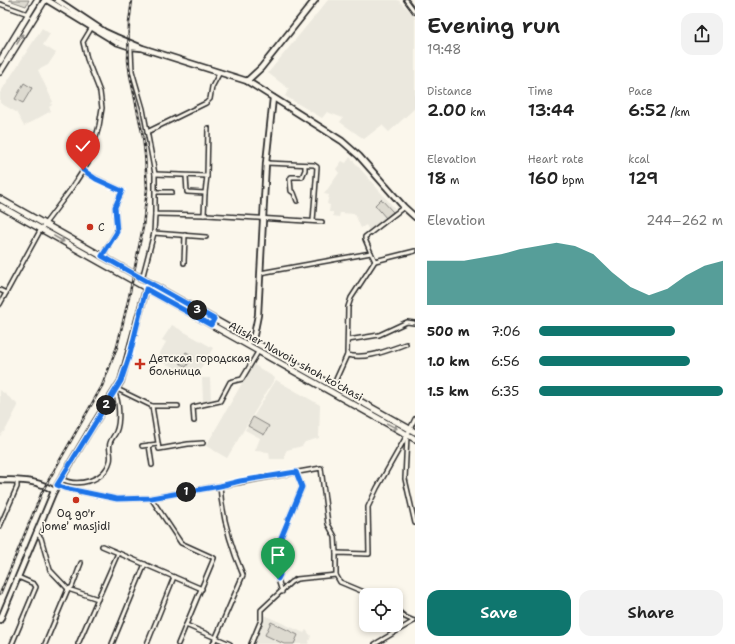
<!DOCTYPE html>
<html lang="en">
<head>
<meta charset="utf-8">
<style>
  body { margin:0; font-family:"Shantell Sans",sans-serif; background:#f2f2f2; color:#222; height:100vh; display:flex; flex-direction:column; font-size:15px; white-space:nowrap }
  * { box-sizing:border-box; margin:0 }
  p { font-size:13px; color:#767676 }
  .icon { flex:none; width:22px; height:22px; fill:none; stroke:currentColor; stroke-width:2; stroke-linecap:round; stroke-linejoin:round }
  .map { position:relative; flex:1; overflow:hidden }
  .details { display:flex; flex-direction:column; background:#fff; width:320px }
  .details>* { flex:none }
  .controls { position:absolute; left:359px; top:588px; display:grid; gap:8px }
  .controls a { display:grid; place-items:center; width:44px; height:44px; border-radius:8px; background:#fff; box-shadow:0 2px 6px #0003; font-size:20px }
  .pin { position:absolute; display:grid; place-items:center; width:34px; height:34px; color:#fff; margin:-41px -17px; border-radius:50% 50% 50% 0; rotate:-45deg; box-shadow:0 0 4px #0007 }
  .pin .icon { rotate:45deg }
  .km { position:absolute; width:20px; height:20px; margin:-10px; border-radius:50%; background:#222; color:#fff; font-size:11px; line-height:20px; text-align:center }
  .round { display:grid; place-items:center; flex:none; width:42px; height:42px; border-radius:12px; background:#f2f2f2 }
  .head { display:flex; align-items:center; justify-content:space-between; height:68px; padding:0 12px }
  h1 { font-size:22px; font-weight:600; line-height:30px }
  .stats { display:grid; grid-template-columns:repeat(3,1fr); gap:6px; height:68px; padding:4px 12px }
  .stats div { display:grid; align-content:center }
  .stats b { font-size:17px; font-weight:600 }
  .stats small { font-size:11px; font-weight:400 }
  .stats p { font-size:11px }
  .chart { height:112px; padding:8px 12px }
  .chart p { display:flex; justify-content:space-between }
  .chart svg { width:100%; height:72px; margin-top:4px; fill:#0f766e; opacity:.7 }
  .action { display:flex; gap:8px; margin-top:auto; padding:8px 12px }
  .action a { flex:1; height:46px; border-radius:12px; background:#0f766e; color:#fff; font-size:16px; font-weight:600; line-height:46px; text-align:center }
  .action a+a { background:#f2f2f2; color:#222 }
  ul { padding:0 12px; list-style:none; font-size:13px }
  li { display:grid; grid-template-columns:64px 48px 1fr; align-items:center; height:30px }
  li i { height:10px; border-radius:5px; background:#0f766e }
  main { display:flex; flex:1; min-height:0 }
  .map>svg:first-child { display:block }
</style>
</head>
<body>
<main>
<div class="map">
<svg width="415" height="644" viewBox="0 0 415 644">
  <rect width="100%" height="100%" fill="#fbf7ec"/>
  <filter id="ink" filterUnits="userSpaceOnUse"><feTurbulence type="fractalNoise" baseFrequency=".025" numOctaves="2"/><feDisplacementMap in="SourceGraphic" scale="8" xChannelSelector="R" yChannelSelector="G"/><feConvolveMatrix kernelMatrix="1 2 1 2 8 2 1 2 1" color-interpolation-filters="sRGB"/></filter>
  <g filter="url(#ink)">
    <g fill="#ebe8de">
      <polygon points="328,0 398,0 411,12 415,18 415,108 389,132 382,125 364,139 340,122 343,118 327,112 322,118 285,96 289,89 268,73"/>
      <polygon points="42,28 50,34 43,45 56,53 48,65 38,70 53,102 51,103 52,105 49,107 51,111 24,126 16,112 0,103 0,93"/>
      <polygon points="350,157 397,211 370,232 366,225 361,228 355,214 340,213 339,217 333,216 333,212 329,212 330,205 327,204 329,195 324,194 339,173 336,169 342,161 346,163"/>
      <polygon points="172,325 213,348 196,376 156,360 166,342 162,340"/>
      <polygon points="253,364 275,378 227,458 206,446"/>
      <polygon points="202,378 210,378 211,400 203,401"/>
      <polygon points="276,380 320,405 319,438 305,442 302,446 287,450 285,453 285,459 270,459 269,452 255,451 260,438 245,430"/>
      <polygon points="0,390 16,403 18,406 6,429 0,436"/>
      <polygon points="264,615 304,633 306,630 311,636 308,644 253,644"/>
    </g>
    <g fill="#dddad0" stroke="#84827e">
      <polygon points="9,0 29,0 26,6"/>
      <polygon points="24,83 32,88 23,103 15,99"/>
      <polygon points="381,199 393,212 386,218 375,205"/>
      <polygon points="186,352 193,356 186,367 180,363"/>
      <polygon points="253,417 269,426 264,435 248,426"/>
      <polygon points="271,622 298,635 294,644 284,644 265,635"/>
    </g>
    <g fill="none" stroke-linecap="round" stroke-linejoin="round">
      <defs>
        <g id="street">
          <polyline points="406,0 415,12"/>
          <polyline points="0,4 28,14"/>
          <polyline points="131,50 132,71 143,109 155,174 155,214 207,215 322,222"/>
          <polyline points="147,132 206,103 210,99 212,87 220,72"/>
          <polyline points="266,163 314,165 317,167 313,221"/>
          <polyline points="83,171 97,179 122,191 115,207 117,231 102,256"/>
          <polyline points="155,174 207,176"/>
          <polyline points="186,176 187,192 205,193"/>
          <polyline points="156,192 172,192"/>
          <polyline points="297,201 294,193 291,191 290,179 291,177 302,177 305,170 305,165"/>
          <polyline points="204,215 205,193 207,176 208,128"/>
          <polyline points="154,233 206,237"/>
          <polyline points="371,253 365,239 365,237 404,207"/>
          <polyline points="184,263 185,235"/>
          <polyline points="260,273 371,253 375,261"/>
          <polyline points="142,279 154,233 155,214"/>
          <polyline points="0,290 6,293"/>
          <polyline points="0,304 41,229 71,189 88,163 94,144 99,126 102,108 100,92 87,59 83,42 92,27"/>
          <polyline points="348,340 379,335 407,322 414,323"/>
          <path d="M347,355c20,5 41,-5 59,-11"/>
          <polyline points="333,386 347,355 348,307 351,298 375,261 415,251"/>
          <polyline points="117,389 152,406 178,406"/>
          <polyline points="152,406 159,449 188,444 203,443"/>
          <polyline points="194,421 193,407 220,401 230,382 242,379 258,352"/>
          <polyline points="407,436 405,479 415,523"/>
          <polyline points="149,445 152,465"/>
          <polyline points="142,446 158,444"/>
          <path d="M61,479c16,8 43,3 49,-18 2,-6 -2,-12 0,-18 1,-4 4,-7 6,-11 4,-9 4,-31 -2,-40"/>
          <polyline points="57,485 64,488 117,499 151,498 321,468 328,524 335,537 336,553"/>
          <polyline points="151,498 181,543 214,558 178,644"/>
          <polyline points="0,526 17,487 17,480"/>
          <polyline points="36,533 41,538 50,570 68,589 98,599"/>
          <polyline points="102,546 202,589"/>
          <polyline points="282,592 278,579 280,575 275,552 302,487 296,472"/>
          <polyline points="371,595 340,582 336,575 336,553 369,554 368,507 377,488 407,435 415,419"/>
          <polyline points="396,609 405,617 414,621"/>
          <polyline points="186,625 230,644"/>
          <polyline points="12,644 36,587 34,584 18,577"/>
          <polyline points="45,644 68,589 72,587 81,563"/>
          <polyline points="78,644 118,553"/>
          <polyline points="112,644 145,564"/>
          <polyline points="147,644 174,577"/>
          <path d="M213,644l30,-69c-12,-28 -21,-58 -23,-89"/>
          <polyline points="251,644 261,620 261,610 291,582 297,579 336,575"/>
          <polyline points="375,644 414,621"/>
        </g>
        <g id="secondary">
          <polyline points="47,0 116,42 131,47 141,48"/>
          <polyline points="57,0 105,32 116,37 142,48 247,81 342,141 359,156 404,207 415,217"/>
          <polyline points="247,81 261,68 315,0"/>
          <polyline points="249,342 254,335 258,315 266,163 273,98"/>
          <path d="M0,480c20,1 37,-1 54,11"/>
          <polyline points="0,620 54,491 89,432 121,381 146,289"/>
        </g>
        <g id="primary">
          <polyline points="0,61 37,0"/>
          <polyline points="0,72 45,0"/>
          <polyline points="0,199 415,432"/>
          <polyline points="0,206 415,439"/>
        </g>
      </defs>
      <use href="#street" stroke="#2b2b2b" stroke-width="6"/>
      <use href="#secondary" stroke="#2b2b2b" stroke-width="8"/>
      <use href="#primary" stroke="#2b2b2b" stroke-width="8"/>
      <use href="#street" stroke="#fbf7ec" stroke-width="3"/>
      <use href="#secondary" stroke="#fbf7ec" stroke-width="4.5"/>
      <use href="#primary" stroke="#fbf7ec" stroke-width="5"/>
      <defs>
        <polyline id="rail" points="0,594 43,490 102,386 117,347 129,297 143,227 147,189 145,154 143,137 130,75 128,60 129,23 132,0"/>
      </defs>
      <use href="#rail" stroke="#2b2b2b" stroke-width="2.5"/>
      <use href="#rail" stroke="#fbf7ec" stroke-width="1" stroke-dasharray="3" stroke-linecap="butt"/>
    </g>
    <defs><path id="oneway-shaft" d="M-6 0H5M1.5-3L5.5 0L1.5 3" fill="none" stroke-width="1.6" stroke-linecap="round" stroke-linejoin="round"/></defs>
    <g stroke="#93918c">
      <use href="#oneway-shaft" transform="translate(20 39) rotate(-59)"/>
      <use href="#oneway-shaft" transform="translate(59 239) rotate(30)"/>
      <use href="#oneway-shaft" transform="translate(392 426) rotate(28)"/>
    </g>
  </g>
  <g fill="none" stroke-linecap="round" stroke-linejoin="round" filter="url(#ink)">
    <defs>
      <polyline id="route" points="83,170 96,179 122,191 115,207 117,232 102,256 214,319 211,325 146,289 130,354 121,381 57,485 64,488 117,499 151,498 220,486 240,481 296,472 302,487 275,552 280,575 278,579"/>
    </defs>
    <use href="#route" stroke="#fff" stroke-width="8"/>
    <use href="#route" stroke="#1a73e8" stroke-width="5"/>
  </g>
  <g fill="#c8321e" stroke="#fbf7ec" stroke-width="1.5">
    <circle cx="90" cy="227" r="4"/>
    <path d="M138 358h4v4h4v4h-4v4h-4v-4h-4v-4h4z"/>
    <circle cx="76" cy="500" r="4"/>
  </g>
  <g text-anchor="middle" stroke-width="3.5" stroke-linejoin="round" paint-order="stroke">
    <g font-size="11" fill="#2b2b2b" stroke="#fbf7ec" text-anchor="start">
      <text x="98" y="231">С</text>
      <text x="149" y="362">Детская городская<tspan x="149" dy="13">больница</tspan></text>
      <text x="76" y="517" text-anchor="middle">Oq go'r<tspan x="76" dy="13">jome' masjidi</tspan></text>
    </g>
    <g font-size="11" fill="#2b2b2b" stroke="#fbf7ec">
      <text transform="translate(296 361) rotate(29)" y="4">Alisher Navoiy shoh ko'chasi</text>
    </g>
  </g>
</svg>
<div class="controls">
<a><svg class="icon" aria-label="locate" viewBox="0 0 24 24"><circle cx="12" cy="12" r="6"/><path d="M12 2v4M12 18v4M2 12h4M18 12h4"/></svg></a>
</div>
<div class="pin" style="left:278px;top:579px;background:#1e9e55"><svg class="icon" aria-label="arrive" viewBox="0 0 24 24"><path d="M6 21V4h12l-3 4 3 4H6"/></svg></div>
<div class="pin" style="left:83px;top:170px;background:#d93025"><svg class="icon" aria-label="check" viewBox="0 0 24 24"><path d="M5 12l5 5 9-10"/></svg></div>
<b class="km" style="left:186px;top:492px">1</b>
<b class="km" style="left:106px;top:405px">2</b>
<b class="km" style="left:197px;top:310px">3</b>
</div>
<section class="details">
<div class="head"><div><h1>Evening run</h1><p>19:48</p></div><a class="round"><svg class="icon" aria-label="share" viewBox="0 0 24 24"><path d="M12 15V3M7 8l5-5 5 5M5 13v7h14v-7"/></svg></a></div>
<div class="stats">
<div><p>Distance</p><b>2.00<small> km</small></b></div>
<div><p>Time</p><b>13:44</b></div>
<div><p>Pace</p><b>6:52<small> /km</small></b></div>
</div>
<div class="stats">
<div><p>Elevation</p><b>18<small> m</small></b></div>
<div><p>Heart rate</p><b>160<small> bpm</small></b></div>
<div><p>kcal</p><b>129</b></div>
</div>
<div class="chart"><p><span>Elevation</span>244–262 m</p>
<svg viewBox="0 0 160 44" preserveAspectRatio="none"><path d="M0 44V17L10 17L20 17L30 15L40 13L50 10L60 8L70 6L80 8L90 13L100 24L110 33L120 38L130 34L140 26L150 20L160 17V44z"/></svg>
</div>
<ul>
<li><b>500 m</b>7:06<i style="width:74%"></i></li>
<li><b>1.0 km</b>6:56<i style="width:82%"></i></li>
<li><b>1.5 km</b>6:35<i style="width:100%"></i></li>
</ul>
<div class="action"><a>Save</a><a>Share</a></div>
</section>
</main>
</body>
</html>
